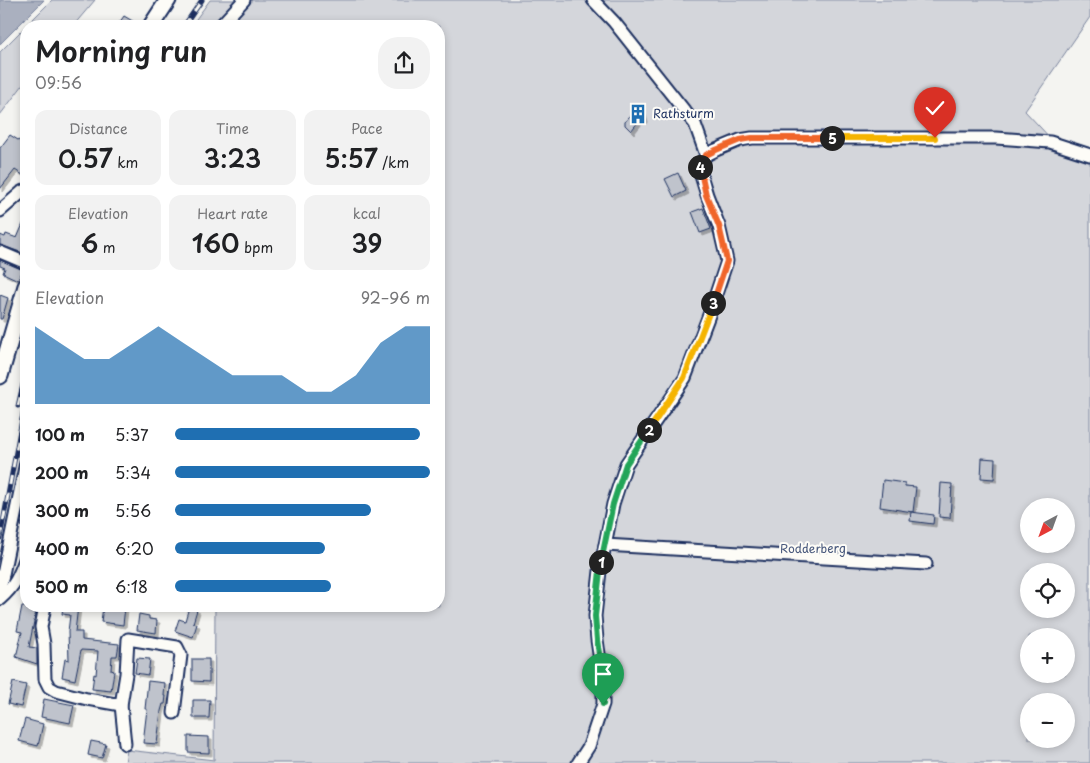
<!DOCTYPE html>
<html lang="en">
<head>
<meta charset="utf-8">
<style>
  body { margin:0; font-family:"Playpen Sans",sans-serif; background:#f2f2f2; color:#202124; height:100vh; display:flex; flex-direction:column; font-size:19px; white-space:nowrap }
  * { box-sizing:border-box; margin:0 }
  p { font-size:16px; color:#757577 }
  .icon { flex:none; width:28px; height:28px; fill:none; stroke:currentColor; stroke-width:2; stroke-linecap:round; stroke-linejoin:round }
  .map { position:relative; flex:1; overflow:hidden }
  .details { position:absolute; left:20px; top:20px; width:425px; height:592px; display:flex; flex-direction:column; background:#fff; border-radius:20px; box-shadow:0 2px 8px #0003 }
  .details>* { flex:none }
  .needle { width:32px; rotate:221deg }
  .fabs { position:absolute; left:1020px; top:498px; display:grid; gap:10px }
  .fabs a { display:grid; place-items:center; width:55px; height:55px; border-radius:50%; background:#fff; box-shadow:0 2px 8px #0003; font-size:25px }
  .pin { position:absolute; display:grid; place-items:center; width:42px; height:42px; color:#fff; margin:-51px -21px; border-radius:50% 50% 50% 0; rotate:-45deg; box-shadow:0 0 5px #0007 }
  .pin .icon { rotate:45deg }
  .km { position:absolute; width:25px; height:25px; margin:-12px; border-radius:50%; background:#222; color:#fff; font-size:14px; line-height:25px; text-align:center }
  .round { display:grid; place-items:center; flex:none; width:52px; height:52px; border-radius:20px; background:#f2f2f2 }
  .summary { display:flex; align-items:center; justify-content:space-between; height:85px; padding:0 15px }
  h1 { font-size:28px; font-weight:600; line-height:38px }
  .figures { display:grid; grid-template-columns:repeat(3,1fr); gap:8px; height:85px; padding:5px 15px }
  .figures div { display:grid; align-content:center; border-radius:12px; background:#f2f2f2; text-align:center }
  .figures b { font-size:25px; font-weight:600 }
  .figures small { font-size:14px; font-weight:400 }
  .figures p { font-size:14px }
  .chart { height:140px; padding:10px 15px }
  .chart p { display:flex; justify-content:space-between }
  .chart svg { width:100%; height:90px; margin-top:5px; fill:#1f6fb2; opacity:.7 }
  ul { padding:0 15px; list-style:none; font-size:16px }
  li { display:grid; grid-template-columns:80px 60px 1fr; align-items:center; height:38px }
  li i { height:12px; border-radius:6px; background:#1f6fb2 }
  .map>svg:first-child { display:block }
</style>
</head>
<body>
<div class="map">
<svg width="1090" height="763" viewBox="0 0 1090 763">
  <defs>
    <filter id="shadow"><feDropShadow dx="3" dy="3" stdDeviation="0" flood-color="#0004"/></filter>
  </defs>
  <rect width="100%" height="100%" fill="#f4f4f1"/>
  <filter id="ink" filterUnits="userSpaceOnUse"><feTurbulence type="fractalNoise" baseFrequency=".02" numOctaves="2"/><feDisplacementMap in="SourceGraphic" scale="10" xChannelSelector="R" yChannelSelector="G"/><feConvolveMatrix kernelMatrix="1 2 1 2 8 2 1 2 1" color-interpolation-filters="sRGB"/></filter>
  <g filter="url(#ink)">
    <g fill="#d4d6db" stroke="#78829c" fill-rule="evenodd">
      <polygon points="52,0 95,0 73,26 26,26 26,81 0,115 0,52"/>
      <path d="M210,0h880v17l-65,94 28,30 37,15v607h-965l2,-13 87,10 1,-154h224v-580h-248zM1029,506h37v38h-37zM1029,571h37v38h-37zM1029,636h37v38h-37zM1029,701h37v38h-37z"/>
    </g>
    <polygon fill="#aab0bf" stroke="#717c98" points="0,0 44,0 0,44"/>
    <g fill="#bfc3cc" stroke="#1b2f5e" filter="url(#shadow)">
      <polygon points="124,16 141,26 117,26"/>
      <polygon points="637,107 643,112 645,120 639,121 631,131 625,125 625,122"/>
      <polygon points="10,135 26,145 26,177 15,170 0,189 0,148"/>
      <polygon points="678,173 686,191 674,197 665,179"/>
      <polygon points="703,208 711,229 700,233 692,212"/>
      <polygon points="26,217 26,243 23,253 0,245 0,235 5,237 6,234 17,238"/>
      <polygon points="0,260 23,270 18,280 3,273 5,268 0,266"/>
      <polygon points="0,295 8,298 2,319 0,319"/>
      <polygon points="982,458 995,459 994,479 981,478"/>
      <polygon points="883,480 905,483 905,486 916,487 913,512 880,507"/>
      <polygon points="941,483 952,484 950,518 939,517"/>
      <polygon points="26,502 26,527 21,526"/>
      <polygon points="911,512 934,515 933,524 910,521"/>
      <polygon points="22,606 37,606 29,647 37,648 37,664 16,657 22,632 17,631"/>
      <polygon points="63,606 78,606 75,632 82,632 82,640 119,644 117,656 112,656 111,670 114,671 111,691 92,689 94,674 96,675 98,651 81,650 75,680 62,677 65,659 69,660 68,632 70,615 62,614"/>
      <polygon points="103,606 125,607 123,625 101,622"/>
      <polygon points="189,607 197,610 193,623 197,624 193,637 175,631 179,619 185,621"/>
      <polygon points="139,614 149,616 149,619 157,620 156,633 137,630"/>
      <polygon points="137,658 150,659 148,675 135,673"/>
      <polygon points="192,659 209,659 209,682 192,681"/>
      <polygon points="148,681 165,683 164,696 166,696 165,704 163,704 161,711 157,744 143,743 147,709 145,709"/>
      <polygon points="13,682 26,685 21,707 8,704"/>
      <polygon points="44,699 74,705 70,723 41,717"/>
      <polygon points="193,700 210,700 209,718 193,718"/>
      <polygon points="25,719 43,724 38,746 19,741"/>
      <polygon points="188,736 209,737 209,753 188,752"/>
      <polygon points="91,741 106,744 102,758 88,755"/>
    </g>
    <g fill="none" stroke-linecap="round" stroke-linejoin="round">
      <defs>
        <g id="minor">
          <polyline points="593,0 614,22 695,124 706,155"/>
          <polyline points="220,26 244,0"/>
          <polyline points="0,211 23,191"/>
          <polyline points="0,252 26,263"/>
          <polyline points="605,545 926,564"/>
          <polyline points="0,589 26,462"/>
          <path d="M0,599c15,-13 19,-23 26,-42"/>
          <polyline points="45,606 41,627 44,644 45,679 49,687 56,691 87,699 121,705 126,674 128,639 177,647 181,655 174,713"/>
          <polyline points="121,705 125,744"/>
          <polyline points="578,763 589,746 603,704 603,681 597,640 595,616 600,571 613,504 626,464 685,378 709,315 727,261 719,226 707,195 699,169 706,155 716,150 740,140 752,138 996,138 1050,142 1090,155"/>
        </g>
        <g id="major">
          <polyline points="151,26 168,0"/>
          <polyline points="0,376 26,286"/>
        </g>
      </defs>
      <use href="#minor" stroke="#1b2f5e" stroke-width="15"/>
      <use href="#major" stroke="#1b2f5e" stroke-width="19"/>
      <use href="#minor" stroke="#fdfcf7" stroke-width="11"/>
      <use href="#major" stroke="#fdfcf7" stroke-width="15"/>
      <defs>
        <g id="rail">
          <polyline points="184,26 202,0"/>
          <polyline points="18,406 26,372"/>
          <polyline points="0,538 26,398"/>
        </g>
      </defs>
      <use href="#rail" stroke="#1b2f5e" stroke-width="5"/>
      <use href="#rail" stroke="#fdfcf7" stroke-width="3" stroke-dasharray="9" stroke-linecap="butt"/>
    </g>
  </g>
  <g fill="none" stroke-linecap="round" stroke-linejoin="round" filter="url(#ink)">
    <defs>
      <polyline id="split-1" points="601,562 595,616 597,640 603,681 603,704"/>
      <polyline id="split-2" points="601,562 613,504 626,464 649,430"/>
      <polyline id="split-3" points="649,430 684,378 713,303"/>
      <polyline id="split-4" points="700,167 706,195 719,226 727,261 713,303"/>
      <polyline id="split-5" points="700,167 706,155 716,150 740,140 752,138 832,138"/>
      <polyline id="split-6" points="832,138 935,138"/>
    </defs>
    <use href="#split-1" stroke="#fff" stroke-width="10"/>
    <use href="#split-2" stroke="#fff" stroke-width="10"/>
    <use href="#split-3" stroke="#fff" stroke-width="10"/>
    <use href="#split-4" stroke="#fff" stroke-width="10"/>
    <use href="#split-5" stroke="#fff" stroke-width="10"/>
    <use href="#split-6" stroke="#fff" stroke-width="10"/>
    <use href="#split-1" stroke="#22a559" stroke-width="6"/>
    <use href="#split-2" stroke="#22a559" stroke-width="6"/>
    <use href="#split-3" stroke="#f5b400" stroke-width="6"/>
    <use href="#split-4" stroke="#f0652b" stroke-width="6"/>
    <use href="#split-5" stroke="#f0652b" stroke-width="6"/>
    <use href="#split-6" stroke="#f5b400" stroke-width="6"/>
  </g>
  <defs>
    <symbol id="building-bare" viewBox="-9 -9 18 18"><path d="M-4-6H4V6H1V3H-1V6H-4ZM-2.5-4.3h1.7v1.8h-1.7ZM.8-4.3h1.7v1.8H.8ZM-2.5-1h1.7V.8h-1.7ZM.8-1h1.7V.8H.8Z" fill="#1f6fb2" stroke="#fdfcf7" stroke-width="2.5" paint-order="stroke"/></symbol>
  </defs>
  <g fill-rule="evenodd">
    <use href="#building-bare" x="624" y="100" width="28" height="28"/>
  </g>
  <g text-anchor="middle" stroke-width="4" stroke-linejoin="round" paint-order="stroke">
    <g font-size="12" fill="#1b2f5e" stroke="#fdfcf7" text-anchor="start">
      <text x="653" y="118">Rathsturm</text>
    </g>
    <g font-size="12" fill="#49597d" stroke="#fdfcf7">
      <text x="813" y="553">Rodderberg</text>
    </g>
  </g>
</svg>
<div class="fabs">
<a><svg class="needle" viewBox="-14 -14 28 28"><path d="M0-13l5 13h-10z" fill="#e53935"/><path d="M0 13l5-13h-10z" fill="#757577"/></svg></a>
<a><svg class="icon" aria-label="locate" viewBox="0 0 24 24"><circle cx="12" cy="12" r="6"/><path d="M12 2v4M12 18v4M2 12h4M18 12h4"/></svg></a>
<a>+</a>
<a>−</a>
</div>
<div class="pin" style="left:603px;top:704px;background:#1e9e55"><svg class="icon" aria-label="arrive" viewBox="0 0 24 24"><path d="M6 21V4h12l-3 4 3 4H6"/></svg></div>
<div class="pin" style="left:935px;top:138px;background:#d93025"><svg class="icon" aria-label="check" viewBox="0 0 24 24"><path d="M5 12l5 5 9-10"/></svg></div>
<b class="km" style="left:601px;top:562px">1</b>
<b class="km" style="left:649px;top:430px">2</b>
<b class="km" style="left:713px;top:303px">3</b>
<b class="km" style="left:700px;top:167px">4</b>
<b class="km" style="left:832px;top:138px">5</b>
<section class="details">
<div class="summary"><div><h1>Morning run</h1><p>09:56</p></div><a class="round"><svg class="icon" aria-label="share" viewBox="0 0 24 24"><path d="M12 15V3M7 8l5-5 5 5M5 13v7h14v-7"/></svg></a></div>
<div class="figures">
<div><p>Distance</p><b>0.57<small> km</small></b></div>
<div><p>Time</p><b>3:23</b></div>
<div><p>Pace</p><b>5:57<small> /km</small></b></div>
</div>
<div class="figures">
<div><p>Elevation</p><b>6<small> m</small></b></div>
<div><p>Heart rate</p><b>160<small> bpm</small></b></div>
<div><p>kcal</p><b>39</b></div>
</div>
<div class="chart"><p><span>Elevation</span>92–96 m</p>
<svg viewBox="0 0 160 44" preserveAspectRatio="none"><path d="M0 44V6L10 14L20 22L30 22L40 14L50 6L60 14L70 22L80 30L90 30L100 30L110 38L120 38L130 30L140 14L150 6L160 6V44z"/></svg>
</div>
<ul>
<li><b>100 m</b>5:37<i style="width:96%"></i></li>
<li><b>200 m</b>5:34<i style="width:100%"></i></li>
<li><b>300 m</b>5:56<i style="width:77%"></i></li>
<li><b>400 m</b>6:20<i style="width:59%"></i></li>
<li><b>500 m</b>6:18<i style="width:61%"></i></li>
</ul>
</section>
</div>
</body>
</html>
